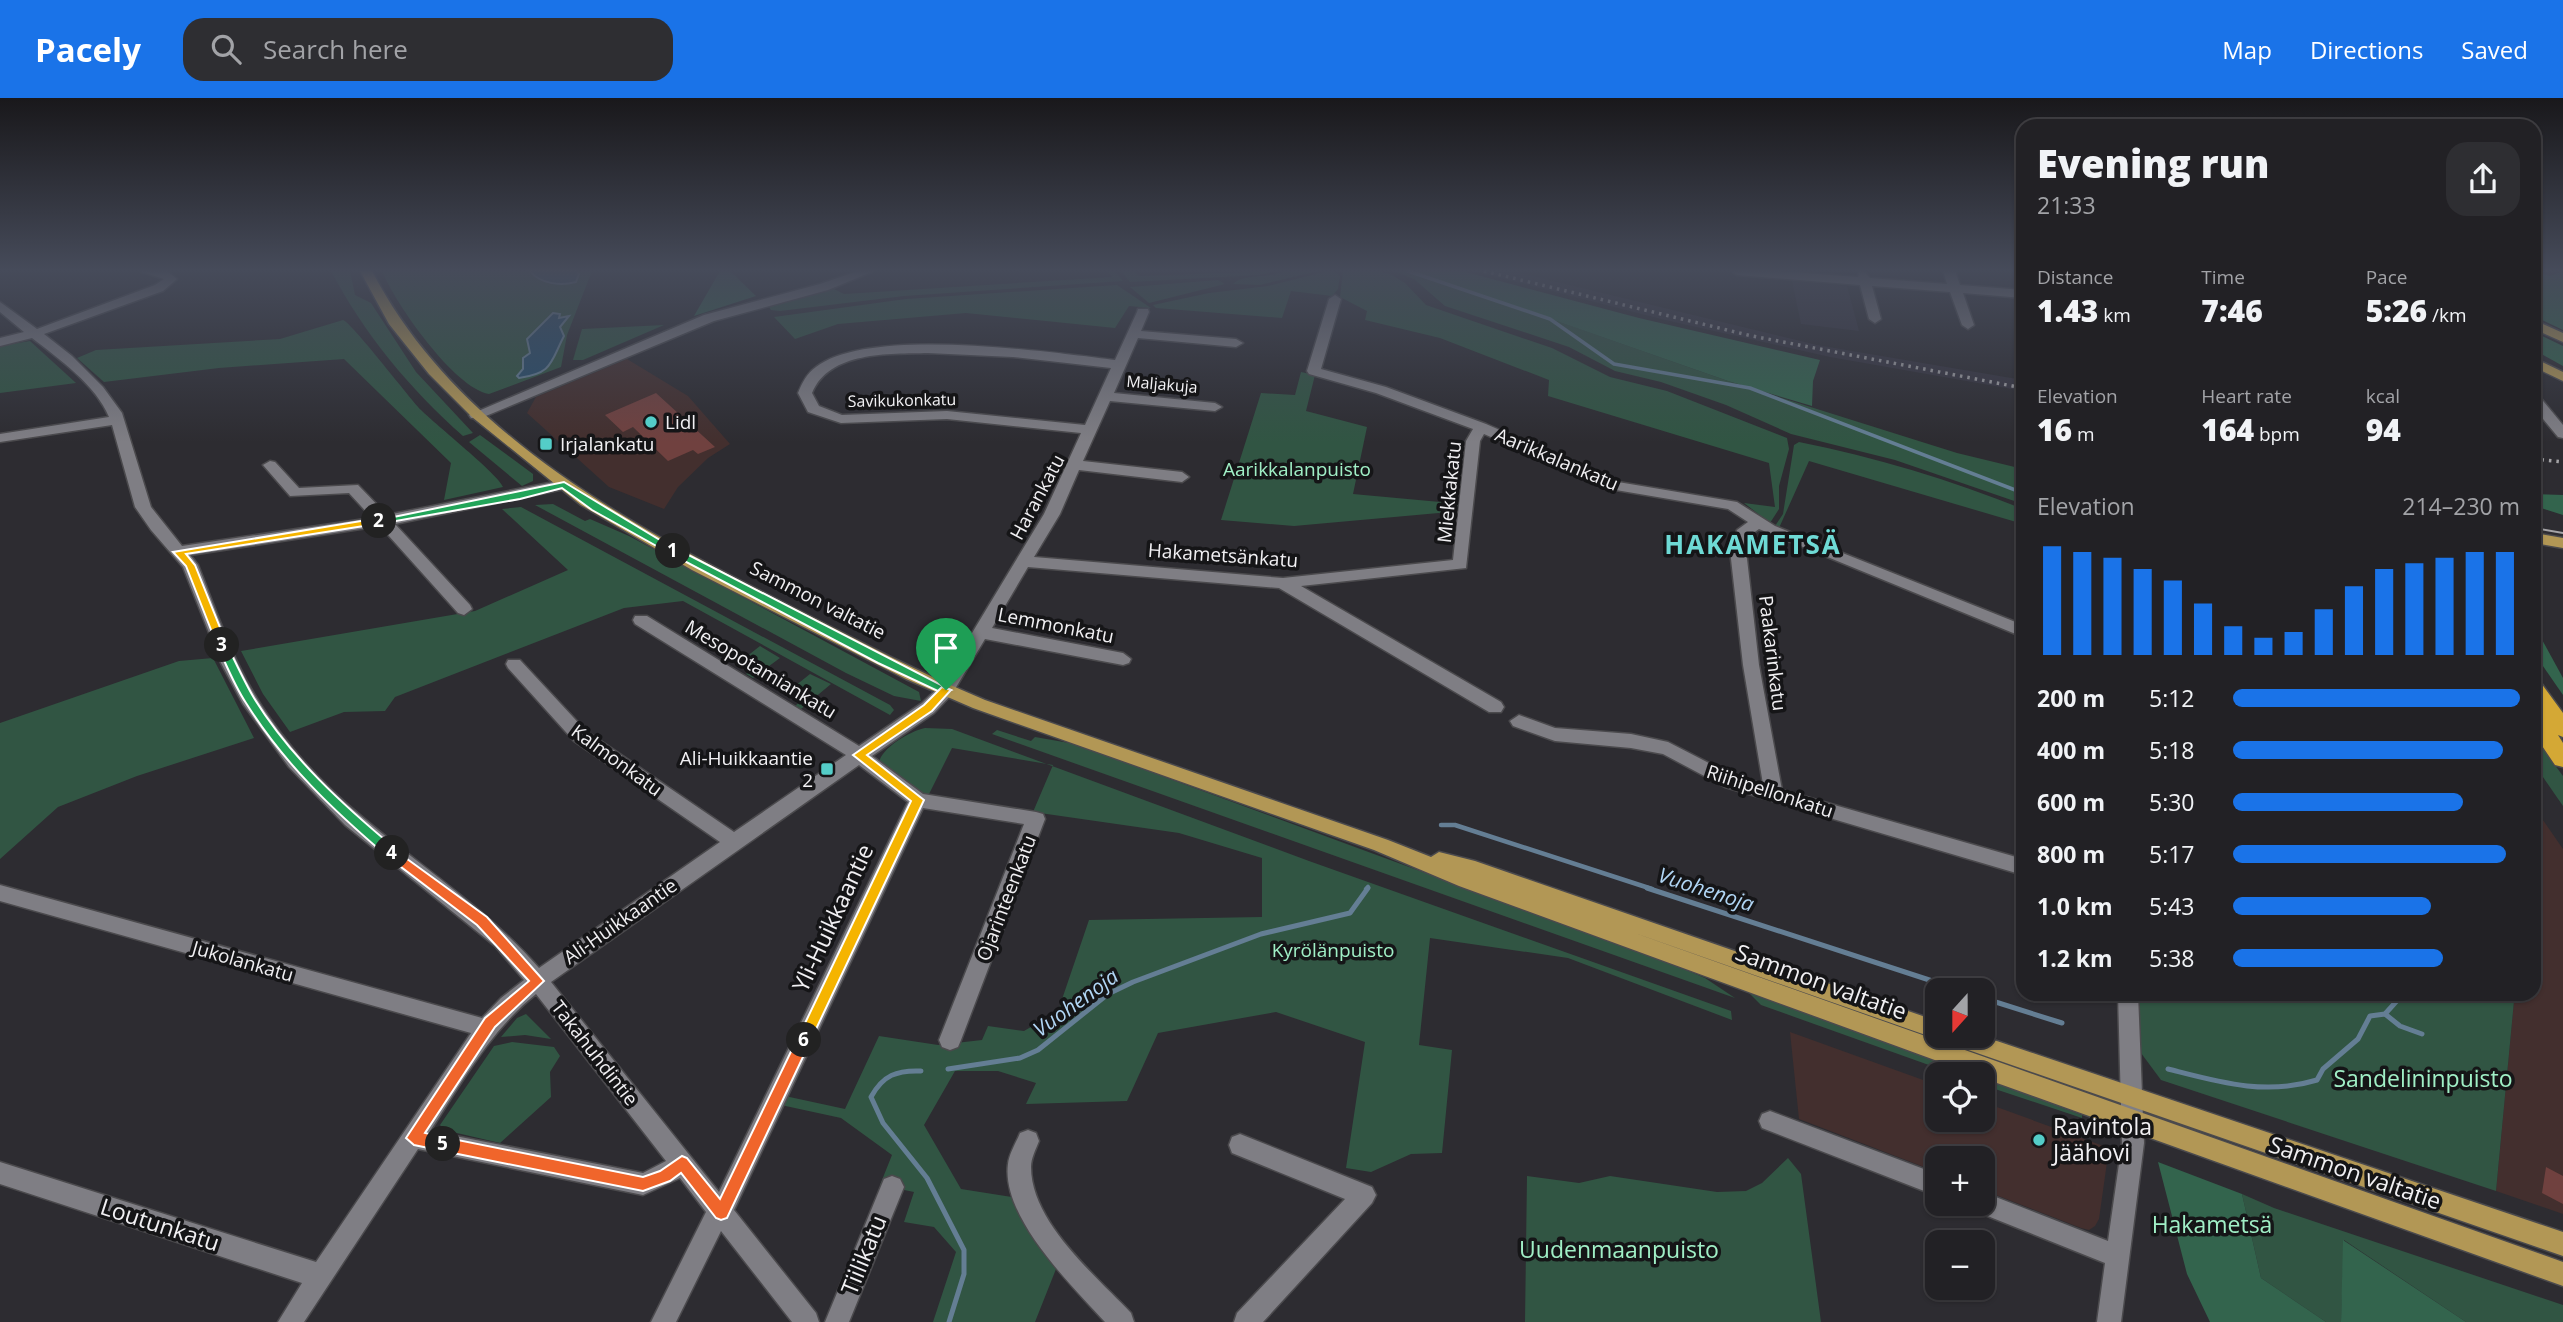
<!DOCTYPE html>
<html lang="en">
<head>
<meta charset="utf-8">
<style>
  body { margin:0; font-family:"Open Sans",sans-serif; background:#2e2e32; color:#f1f3f6; height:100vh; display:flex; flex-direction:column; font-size:26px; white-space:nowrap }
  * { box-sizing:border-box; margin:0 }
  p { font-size:23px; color:#a2a3a7 }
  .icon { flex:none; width:38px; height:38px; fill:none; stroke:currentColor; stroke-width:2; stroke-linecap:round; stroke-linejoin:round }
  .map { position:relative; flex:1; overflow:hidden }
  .sheet { position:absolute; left:2016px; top:21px; width:525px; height:882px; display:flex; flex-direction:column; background:#222125; border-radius:21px; box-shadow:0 2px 5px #0004,0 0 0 2px #3f3e42 }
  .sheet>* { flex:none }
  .needle { width:46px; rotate:201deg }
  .tools { position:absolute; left:1925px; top:880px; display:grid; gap:14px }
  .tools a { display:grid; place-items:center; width:70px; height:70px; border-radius:14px; background:#222125; box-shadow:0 2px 5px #0004,0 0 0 2px #3f3e42; font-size:35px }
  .pin { position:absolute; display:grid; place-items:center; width:60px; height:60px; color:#fff; margin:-72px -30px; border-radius:50% 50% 50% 0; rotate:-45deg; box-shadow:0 0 7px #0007 }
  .pin .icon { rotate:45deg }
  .km { position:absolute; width:35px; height:35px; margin:-18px; border-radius:50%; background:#222; color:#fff; font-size:19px; line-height:35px; text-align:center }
  .round { display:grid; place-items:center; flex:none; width:74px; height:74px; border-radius:21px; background:#2e2e32 }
  .summary { display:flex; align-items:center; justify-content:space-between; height:119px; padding:0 21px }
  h1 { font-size:38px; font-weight:800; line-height:52px }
  .stats { display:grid; grid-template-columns:repeat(3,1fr); gap:10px; height:119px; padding:7px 21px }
  .stats div { display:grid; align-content:center }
  .stats b { font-size:30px; font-weight:800 }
  .stats small { font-size:19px; font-weight:400 }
  .stats p { font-size:19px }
  .chart { height:196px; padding:14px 21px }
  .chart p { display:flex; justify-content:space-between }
  .chart svg { width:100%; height:126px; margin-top:7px; stroke:#1a73e8; stroke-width:6 }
  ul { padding:0 21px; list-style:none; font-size:23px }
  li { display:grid; grid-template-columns:112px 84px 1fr; align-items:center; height:52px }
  li i { height:18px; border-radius:9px; background:#1a73e8 }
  header { display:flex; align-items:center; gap:42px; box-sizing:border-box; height:98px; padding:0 35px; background:#1a73e8; color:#fff }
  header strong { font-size:33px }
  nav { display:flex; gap:38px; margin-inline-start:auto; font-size:24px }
  .search { width:490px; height:63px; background:#2e2e32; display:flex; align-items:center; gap:18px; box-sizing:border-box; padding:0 24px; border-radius:21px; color:#a2a3a7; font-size:26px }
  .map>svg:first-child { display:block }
</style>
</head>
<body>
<header>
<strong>Pacely</strong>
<div class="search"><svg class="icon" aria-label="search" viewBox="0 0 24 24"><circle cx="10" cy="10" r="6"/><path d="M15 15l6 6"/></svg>Search here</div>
<nav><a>Map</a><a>Directions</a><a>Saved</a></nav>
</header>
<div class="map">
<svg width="2563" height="1224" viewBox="0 0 2563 1224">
  <rect width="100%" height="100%" fill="#2d2c31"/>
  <g fill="#432f2e">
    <polygon points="627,261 688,298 730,346 708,360 678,389 664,411 609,389 527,315 536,299"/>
    <polygon points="2534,709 2563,751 2563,1116 2496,1093 2514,903 2510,896 2534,896"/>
    <polygon points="1790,934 1937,987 1937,1022 1983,1022 1983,1004 2109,1050 2099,1121 2095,1128 2089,1132 2081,1130 1983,1092 1983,1060 1937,1060 1937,1074 1799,1021"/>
  </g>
  <g fill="#36343f">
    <polygon points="1473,173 1512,173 1817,247 2023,282 2023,293 1830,259 1665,222"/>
    <polygon points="1792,183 1847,188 1859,233 1801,226"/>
  </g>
  <g fill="#315543">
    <path d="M331,173h19l5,24 16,8 45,69 57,61 -10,3c-54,-48 -98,-101 -132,-165z"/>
    <path d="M382,173h210l-25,64 -6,32 -72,27c-35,-6 -94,-91 -107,-123z"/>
    <polygon points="1108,173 1115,173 1123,183 904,198 780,213 771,212 768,207 834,191 844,196 1112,179"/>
    <polygon points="1121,173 1134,173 1139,178 1276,173 1259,177 1130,184"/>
    <path d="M1285,173h33l-58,14 -27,-1c11,-11 36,-5 52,-13z"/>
    <polygon points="1328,173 1335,174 1340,178 1338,191 1332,198 1291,193 1282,220 1156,210 1153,207 1209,195 1268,188"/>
    <polygon points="1343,173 1379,173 1390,176 1405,185 1426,207 1552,250 1610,279 1667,293 1787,340 1789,351 1779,388 1779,411 1770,425 1744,405 1775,409 1769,365 1548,298 1549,282 1440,240 1365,222 1367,213 1340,199"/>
    <polygon points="1394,173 1414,173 1728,283 1957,355 2023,371 2023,406 1895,362 1791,336 1726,307 1661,284 1615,273 1569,249 1445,208 1414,181"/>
    <polygon points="1218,182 1225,186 1149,205 1130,189"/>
    <polygon points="1117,187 1151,210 1129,208 1115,230 966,215 838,226 795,241 774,219 906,201"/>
    <path d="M343,222c9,3 64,75 78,90 15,15 78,65 82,77l-59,13 7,-37 -107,-104 -125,9 -115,14 -27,-24 19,-8 184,-11z"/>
    <polygon points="664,227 583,262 573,262 582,231"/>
    <polygon points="30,243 76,285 0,295 0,248"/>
    <polygon points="1301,274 1315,277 1306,313 1367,329 1353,396 1462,406 1461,413 1294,428 1221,422 1261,295 1295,297"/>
    <polygon points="480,337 533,376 533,383 522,388 469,344"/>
    <path d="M1799,344c76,15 152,38 224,67v15l-214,-63 -30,67 -4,-2 8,-12 11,-69z"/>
    <polygon points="553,406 585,423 590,421 629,438 919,594 921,603 894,598 846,575 535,407"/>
    <polygon points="521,409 890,607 894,612 890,617 683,503 624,510 395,599 385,613 344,614 290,634 263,596 241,553 475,513 568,472 502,411"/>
    <polygon points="760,548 780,560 753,580 746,576 758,566 746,559"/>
    <polygon points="213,560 254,640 137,678 58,709 0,761 0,625 179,563"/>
    <polygon points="810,576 831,586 801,611 795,608 808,597 795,588"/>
    <path d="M925,630l27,1 357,132 422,150 1,9 -164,-62 -138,-20 -11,107 33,5 -10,103 -31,1 -40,18 -25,-4 19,-126 -89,-30 -118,21 -31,68 -101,3 10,-21 -38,-12h-43l-31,54 37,64 57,9 40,66 -23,58h-102l23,-70 -22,-25 -30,-5 10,-30 -34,-7 12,-30 -51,-37 -60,-13 4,-9 60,13 34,-73 59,9 44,-5 6,-14 36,5 34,-20 31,-91 173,-3v-59l-83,-25 -146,-21 20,-47 -101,-17 -24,48 -49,-33c2,-15 31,-32 46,-35z"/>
    <polygon points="997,632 1031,643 1035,639 1075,646 1670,865 1705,880 1735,900 992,636"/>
    <polygon points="2534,639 2563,678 2563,708 2534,666"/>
    <polygon points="1749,895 1973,976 1954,976 1761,907"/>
    <polygon points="2139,896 2510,896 2514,903 2496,1093 2161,982 2141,955"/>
    <polygon points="526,916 551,941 525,937 501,939 517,920"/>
    <polygon points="512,944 554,949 560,958 550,974 551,999 500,1045 444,1032 440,1027 494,948"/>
    <polygon points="1983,980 2082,1017 2082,1020 1983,987"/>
    <polygon points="1788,1060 1801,1076 1821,1224 1525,1224 1527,1078 1579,1085 1610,1078 1717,1094 1746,1093 1762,1085"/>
    <polygon points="2242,1096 2274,1110 2563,1207 2563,1224 2466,1224 2344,1142 2341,1224 2326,1224 2261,1180"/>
  </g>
  <g fill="#33644d">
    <polygon points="720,173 730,173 756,198 694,218"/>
    <polygon points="1413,173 1462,173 1639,220 1820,262 1813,283 1812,308 1728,283"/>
    <polygon points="2534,173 2550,178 2563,173 2563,232 2534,218"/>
    <polygon points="2534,234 2563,248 2563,268 2534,252"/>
    <polygon points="2534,396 2563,397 2563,417 2541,410 2539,419 2534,418"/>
    <polygon points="2534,527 2563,580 2563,597 2534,555"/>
    <polygon points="2158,1064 2242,1096 2261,1180 2326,1224 2210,1224 2187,1176"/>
    <polygon points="2343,1142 2466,1224 2341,1224"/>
  </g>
  <g fill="#274d6b" stroke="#647e94" stroke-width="2">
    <path d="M530,173h47l2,3 -3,8c-16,4 -36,2 -46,-11z"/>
    <path d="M553,215l7,1 -1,4 10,-2 -9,11 4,9c-14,27 -11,37 -45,42l-2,-2 6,-7v-11l7,-5 -3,-14z"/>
  </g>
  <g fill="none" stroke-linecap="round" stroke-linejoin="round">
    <polyline stroke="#647e94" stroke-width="3.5" points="1408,173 1550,221 1614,266 1750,290 2023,395"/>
    <g stroke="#647e94" stroke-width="4.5">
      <polyline points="1441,727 1455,727 1652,791"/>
      <polyline points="1366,791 1368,789"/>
    </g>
    <g stroke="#647e94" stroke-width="5">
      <polyline points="1647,790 1960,892"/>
      <polyline points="1983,900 2062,925"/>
      <polyline points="2385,916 2400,928 2422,936"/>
      <polyline points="948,971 1020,960 1038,952 1108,896 1133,884 1261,836 1350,815 1368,790"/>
      <path d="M2168,971c51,13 97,27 149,11l6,-11 35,-30 12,-23 15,-2 18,-20"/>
      <path d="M921,973c-24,-1 -38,4 -50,26l12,26 44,55 37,72v24l-15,48"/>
    </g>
  </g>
  <g fill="#70413f">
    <polygon points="656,295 715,349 698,356 693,352 668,363 633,329 623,334 605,317"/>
    <polygon points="2546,1069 2563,1078 2563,1106 2542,1095"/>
  </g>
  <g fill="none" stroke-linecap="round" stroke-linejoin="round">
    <defs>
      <g id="minor">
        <path d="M139,173h28l10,8 -14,12 -119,43 28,22 31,31 19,26 29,94 31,39 190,-28 -23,-25 -59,3 -27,-31 7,-4 5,1 24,26 59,-3 29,30 177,-35 7,5 -2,3 -174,36 75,81 2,4 -8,6 -6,-2 -78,-87 -190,29 8,10c13,33 25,67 40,99 27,57 74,112 123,152 60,51 126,93 178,152l181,-126 -146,-101 -66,-73 -2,-4 2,-4h12l66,71 148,101 112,-77 -211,-131 -2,-4 2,-4h12l212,130 63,-43 18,-17 104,-172 37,-81 -134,-14 -106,4 -33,-11 -10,-19c4,-10 9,-20 18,-26 53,-41 232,-15 299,-7l22,-48 1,-3h10l1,3 -8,19 95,8 7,4 -7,4 -98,-9 -24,55 101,10 7,4 -7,4 -105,-10 -27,60 99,11 7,5 -7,5 -103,-12 -19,44 -26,43 249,21 170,-18 13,-119 7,-12 -97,-36 -67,-19 -2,-3 22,-72 6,-4 6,4 -20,70 65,18 100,37 132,58 119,20 38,24 248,99v12l-264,-108 -10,7 -3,14 13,115 23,125 241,69v16l-298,-88 -62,-33 -32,-6 -76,-7 -42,-15 -3,-5 9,-6 36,13 76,6 37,8 68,35 27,7 -20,-119 -13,-115 7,-20 11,-8 -20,-13 -118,-20 -126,-55 -4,7 -14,127 -165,18 200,116 3,5 -3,5h-12l-210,-124 -251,-21 -36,61 131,25 8,6 -2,4 -6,2 -138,-26 -33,55 -18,19 -62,43 51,38 113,18 7,2 2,5 -84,221 -3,7 -8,3 -8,-3 -3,-7 85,-216 -101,-16 -189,402 82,103 3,9h-27l-71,-91 -45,91h-25l55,-110 -26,-34 -37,17 -225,-46 -114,173h-26l24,-39 -302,-99v-22l316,100 155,-229 -471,-132v-16l482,133 19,-20 23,-18 -29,-34 -150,-121 -56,-58 -46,-63 -22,-41 -38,-96 -32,-37 -16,-23 -23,-82 -112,17v-8l109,-17c-13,-32 -50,-58 -77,-79l-32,8v-8l24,-6 -24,-20v-10l37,27 118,-44 9,-6zM928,255l85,4 98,11 -26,57 -138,-14 -105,4 -23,-9 -7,-13c17,-42 77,-39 116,-40zM859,667l49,37 -189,390 -168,-210zM536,896l130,167 -23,12 -213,-42c32,-49 60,-100 106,-137z"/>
        <polygon points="858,173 874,173 828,192 714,223 481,320 471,320 469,317 704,217 820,186"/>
        <polygon points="1731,173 1778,173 1858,179 1859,173 1864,173 1870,180 1947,186 1943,173 1955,173 1960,187 2023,192 2023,200 1963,195 1974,227 1968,231 1962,227 1950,194 1872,188 1881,221 1875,225 1869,221 1860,187 1737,177"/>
        <polygon points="2534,297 2539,298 2563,327 2563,340 2558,339 2534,310"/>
        <polygon points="2118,896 2138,896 2144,1045 2121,1224 2097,1224 2105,1165 1975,1113 1972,1106 1983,1106 1983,1094 2108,1143 2122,1045"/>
        <polygon points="1770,1013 1937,1076 1937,1098 1762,1030 1759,1023 1762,1016"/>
        <path d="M1028,1032l8,3 3,8c-3,8 -8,17 -8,26 0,55 64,108 100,146l3,9h-29c-33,-36 -104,-105 -97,-158 1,-10 8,-21 12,-31z"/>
        <polygon points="1240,1036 1372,1089 1376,1097 1372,1105 1263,1224 1234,1224 1237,1215 1345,1101 1232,1055 1229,1047 1232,1039"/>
        <polygon points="892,1078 900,1081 904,1089 849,1224 825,1224 884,1081"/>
      </g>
      <g id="major">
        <path d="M360,173h12c85,164 263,257 422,337 63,32 126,65 191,92l403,140 43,17 8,-5 36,9 462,160v15h45l581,196v24l-609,-211 -8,-2 -2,-6 -7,2 -308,-108 934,331v24l-580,-208v-4h-10l-514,-188 -85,-36 -401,-142 -67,-29 -214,-109 -111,-65 -109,-88 -43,-43 -40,-50z"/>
        <polygon points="2534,222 2563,235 2563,244 2534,231"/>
        <polygon points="2534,260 2563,274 2563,283 2534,269"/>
        <polygon points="2534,435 2563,440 2563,450 2534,445"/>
      </g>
      <polygon id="highway" points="2534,583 2541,585 2563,615 2563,639 2558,637 2563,645 2563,669 2555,667 2534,636 2534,612 2540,614 2534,606"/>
    </defs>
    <use href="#minor" stroke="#4b4a4d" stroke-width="3"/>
    <use href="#major" stroke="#4b4a4d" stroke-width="3"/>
    <use href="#highway" stroke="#4b4a4d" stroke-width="3"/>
    <use href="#minor" fill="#7f7e84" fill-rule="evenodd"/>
    <use href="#major" fill="#b29755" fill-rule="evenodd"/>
    <use href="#highway" fill="#d4a835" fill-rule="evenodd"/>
    <polyline stroke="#a4a3a6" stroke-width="2" points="2534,430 2563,435"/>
    <g stroke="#a4a3a6" stroke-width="3.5" stroke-dasharray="2.5 5" stroke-linecap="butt">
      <polyline points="1484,173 1752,238 2023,290"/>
      <polyline points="2534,361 2563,364"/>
    </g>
  </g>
  <linearGradient id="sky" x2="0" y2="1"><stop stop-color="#19181b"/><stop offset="0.5" stop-color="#464b5a"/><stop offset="1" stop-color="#464b5a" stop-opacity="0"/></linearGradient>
  <rect width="2563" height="344" fill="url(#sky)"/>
  <polygon fill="#22a559" stroke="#fff" stroke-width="2" points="669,451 677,451 951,592 942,595 878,565 669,455"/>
  <polygon fill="#22a559" stroke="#fff" stroke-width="2" points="564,384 678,453 669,455 592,412 562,390 520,401 379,426 374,423"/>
  <polygon fill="#f5b400" stroke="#fff" stroke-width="2" points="379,420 383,425 186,456 195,467 227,547 222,551 217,547 186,468 173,454"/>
  <path fill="#22a559" stroke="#fff" stroke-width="2" d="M222,543l5,4c9,18 17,36 27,53 37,60 89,107 143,152v7h-9c-54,-46 -104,-93 -142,-154 -12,-18 -20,-39 -29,-58z"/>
  <polygon fill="#f0652b" stroke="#fff" stroke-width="2" points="392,750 487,819 544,883 495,929 425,1035 448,1041 451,1046 443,1053 414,1047 406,1040 485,920 529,883 477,827 388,759 386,755"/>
  <polygon fill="#f0652b" stroke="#fff" stroke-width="2" points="804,936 811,942 727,1120 721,1122 716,1120 681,1075 670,1083 643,1093 443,1053 436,1046 443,1039 643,1079 660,1073 682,1058 687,1060 720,1101 799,937"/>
  <polygon fill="#f5b400" stroke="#fff" stroke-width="2" points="942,589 951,592 932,613 867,657 924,702 809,946 799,946 797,942 911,703 853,657 924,607"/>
  <g fill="#54cdc8" stroke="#151517" stroke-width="2.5">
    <circle cx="651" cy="324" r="7"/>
    <rect x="539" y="339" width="14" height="14" rx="3.5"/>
    <rect x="820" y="664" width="14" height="14" rx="3.5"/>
    <circle cx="2039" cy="1042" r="7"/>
  </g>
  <g text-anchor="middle" stroke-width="7" stroke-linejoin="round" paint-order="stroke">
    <g font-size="16" fill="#f1f0f3" stroke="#151517">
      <text transform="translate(1162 286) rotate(5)" y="6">Maljakuja</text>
      <text transform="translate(902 302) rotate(-1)" y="6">Savikukonkatu</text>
    </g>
    <g font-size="19" fill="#f1f0f3" stroke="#151517" text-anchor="start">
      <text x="665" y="331">Lidl</text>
      <text x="560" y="353">Irjalankatu</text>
      <text x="813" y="667" text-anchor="end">Ali-Huikkaantie<tspan x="813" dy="22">2</tspan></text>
    </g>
    <g font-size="19" fill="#f1f0f3" stroke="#151517">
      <text transform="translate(1557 361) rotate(23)" y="7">Aarikkalankatu</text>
      <text transform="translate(1449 394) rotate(-84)" y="7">Miekkakatu</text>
      <text transform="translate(1037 399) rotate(-62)" y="7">Harankatu</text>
      <text transform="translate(1223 457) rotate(4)" y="7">Hakametsänkatu</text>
      <text transform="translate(818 502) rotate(27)" y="7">Sammon valtatie</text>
      <text transform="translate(1056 527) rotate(11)" y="7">Lemmonkatu</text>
      <text transform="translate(1773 555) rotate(83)" y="7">Paakarinkatu</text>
      <text transform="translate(761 571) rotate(31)" y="7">Mesopotamiankatu</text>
      <text transform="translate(617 662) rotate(36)" y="7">Kalmonkatu</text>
      <text transform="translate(1770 693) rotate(18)" y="7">Riihipellonkatu</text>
      <text transform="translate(1006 800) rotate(-69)" y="7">Ojarinteenkatu</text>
      <text transform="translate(620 823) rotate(-35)" y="7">Ali-Huikkaantie</text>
      <text transform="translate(243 863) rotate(16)" y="7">Jukolankatu</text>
      <text transform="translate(595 955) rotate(52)" y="7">Takahuhdintie</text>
    </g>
    <g font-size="19" fill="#a0efc6" stroke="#151517">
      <text x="1297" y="378">Aarikkalanpuisto</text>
      <text x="1333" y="859">Kyrölänpuisto</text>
    </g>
    <g font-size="21" font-style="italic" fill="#b1d6f5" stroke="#151517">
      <text transform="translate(1706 792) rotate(18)" y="7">Vuohenoja</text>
      <text transform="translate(1076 905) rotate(-36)" y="7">Vuohenoja</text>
    </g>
    <g font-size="23" fill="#f1f0f3" stroke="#151517">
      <text transform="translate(833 820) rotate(-65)" y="8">Yli-Huikkaantie</text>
      <text transform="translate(1821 884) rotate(20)" y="8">Sammon valtatie</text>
      <text transform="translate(2355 1075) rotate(19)" y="8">Sammon valtatie</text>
      <text transform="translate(160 1127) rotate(18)" y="8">Loutunkatu</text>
      <text transform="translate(864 1157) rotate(-68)" y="8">Tiilikatu</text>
    </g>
    <g font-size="23" fill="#a0efc6" stroke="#151517">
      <text x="2423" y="989">Sandelininpuisto</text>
      <text x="2212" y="1135">Hakametsä</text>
      <text x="1619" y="1160">Uudenmaanpuisto</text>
    </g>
    <g font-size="23" fill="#f1f0f3" stroke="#151517" text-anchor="start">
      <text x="2053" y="1037">Ravintola<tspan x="2053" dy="26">Jäähovi</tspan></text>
    </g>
    <g font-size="26" font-weight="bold" letter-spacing="2" fill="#6edad5" stroke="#151517">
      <text x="1753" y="456">HAKAMETSÄ</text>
    </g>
  </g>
</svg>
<div class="tools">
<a><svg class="needle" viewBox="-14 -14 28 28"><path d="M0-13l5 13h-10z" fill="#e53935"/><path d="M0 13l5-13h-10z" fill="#a2a3a7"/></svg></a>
<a><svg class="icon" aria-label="locate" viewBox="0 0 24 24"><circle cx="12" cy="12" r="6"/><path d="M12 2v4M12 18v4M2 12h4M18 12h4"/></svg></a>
<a>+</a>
<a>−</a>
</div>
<div class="pin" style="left:946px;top:592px;background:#1e9e55"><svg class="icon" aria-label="arrive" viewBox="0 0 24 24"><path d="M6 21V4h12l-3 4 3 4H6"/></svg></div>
<b class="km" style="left:673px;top:453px">1</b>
<b class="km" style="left:379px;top:423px">2</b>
<b class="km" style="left:222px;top:547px">3</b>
<b class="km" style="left:392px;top:755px">4</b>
<b class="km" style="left:443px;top:1046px">5</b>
<b class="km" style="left:804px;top:942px">6</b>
<section class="sheet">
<div class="summary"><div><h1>Evening run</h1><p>21:33</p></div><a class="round"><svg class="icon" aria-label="share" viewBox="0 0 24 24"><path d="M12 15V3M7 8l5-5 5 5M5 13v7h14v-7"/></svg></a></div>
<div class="stats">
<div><p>Distance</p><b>1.43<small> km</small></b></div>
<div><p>Time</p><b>7:46</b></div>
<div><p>Pace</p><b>5:26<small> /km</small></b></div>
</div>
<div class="stats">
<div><p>Elevation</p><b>16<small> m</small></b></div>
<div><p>Heart rate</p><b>164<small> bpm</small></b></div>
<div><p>kcal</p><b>94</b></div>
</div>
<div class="chart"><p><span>Elevation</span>214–230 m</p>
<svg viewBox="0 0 160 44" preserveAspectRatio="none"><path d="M5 44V6M15 44V8M25 44V10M35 44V14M45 44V18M55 44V26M65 44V34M75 44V38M85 44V36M95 44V28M105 44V20M115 44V14M125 44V12M135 44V10M145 44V8M155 44V8"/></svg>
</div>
<ul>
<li><b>200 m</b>5:12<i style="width:100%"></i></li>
<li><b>400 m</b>5:18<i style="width:94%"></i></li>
<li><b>600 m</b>5:30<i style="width:80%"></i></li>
<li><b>800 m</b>5:17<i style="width:95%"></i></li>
<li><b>1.0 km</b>5:43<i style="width:69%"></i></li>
<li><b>1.2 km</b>5:38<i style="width:73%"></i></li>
</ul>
</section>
</div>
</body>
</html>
